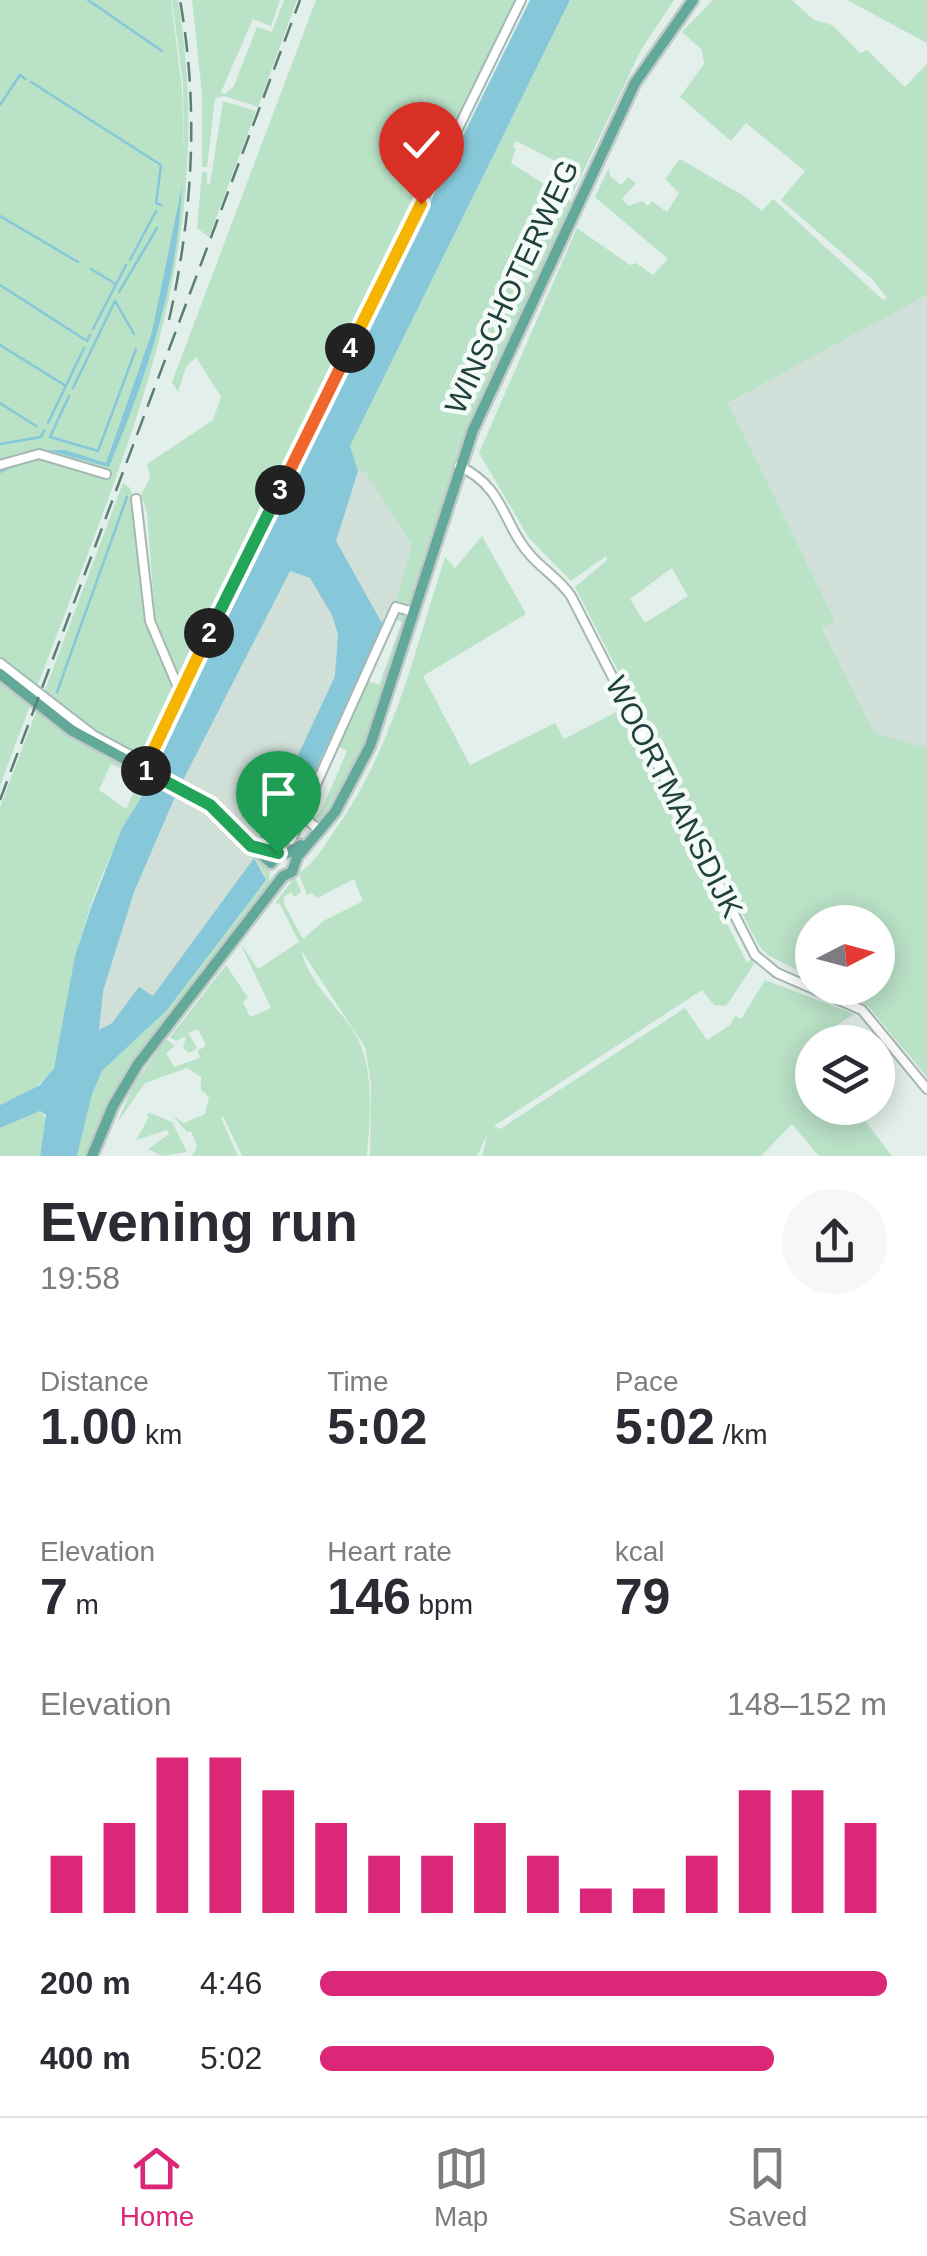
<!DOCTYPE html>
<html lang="en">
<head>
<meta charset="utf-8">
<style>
  body { margin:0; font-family:Helvetica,sans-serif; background:#f7f7f7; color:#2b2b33; height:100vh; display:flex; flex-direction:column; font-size:38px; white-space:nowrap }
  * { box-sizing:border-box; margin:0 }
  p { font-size:32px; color:#7c7c81 }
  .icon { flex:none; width:55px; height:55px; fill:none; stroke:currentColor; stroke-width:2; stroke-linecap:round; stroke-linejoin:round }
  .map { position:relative; height:1156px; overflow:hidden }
  .details { display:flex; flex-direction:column; background:#fff; flex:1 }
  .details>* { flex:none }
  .needle { width:65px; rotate:84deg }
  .buttons { position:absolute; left:795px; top:905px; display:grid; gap:20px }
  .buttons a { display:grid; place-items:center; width:100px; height:100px; border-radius:50%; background:#fff; box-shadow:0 5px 25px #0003; font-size:50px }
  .pin { position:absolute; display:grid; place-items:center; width:85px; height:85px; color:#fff; margin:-102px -42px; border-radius:50% 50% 50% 0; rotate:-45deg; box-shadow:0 0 10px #0007 }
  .pin .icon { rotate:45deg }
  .km { position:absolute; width:50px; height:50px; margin:-25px; border-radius:50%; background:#222; color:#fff; font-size:28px; line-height:50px; text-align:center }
  .round { display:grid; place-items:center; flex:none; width:105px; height:105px; border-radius:52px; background:#f7f7f7 }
  .summary { display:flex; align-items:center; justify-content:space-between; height:170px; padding:0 40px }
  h1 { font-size:55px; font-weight:800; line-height:75px }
  .stats { display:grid; grid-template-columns:repeat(3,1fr); gap:15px; height:170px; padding:10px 40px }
  .stats div { display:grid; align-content:center }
  .stats b { font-size:50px; font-weight:800 }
  .stats small { font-size:28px; font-weight:400 }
  .stats p { font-size:28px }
  .chart { height:280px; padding:20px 40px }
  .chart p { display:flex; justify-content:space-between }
  .chart svg { width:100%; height:180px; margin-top:10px; stroke:#db2777; stroke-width:6 }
  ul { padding:0 40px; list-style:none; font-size:32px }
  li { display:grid; grid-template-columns:160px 120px 1fr; align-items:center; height:75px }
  li i { height:25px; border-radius:12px; background:#db2777 }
  .menu { display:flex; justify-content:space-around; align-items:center; height:140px; border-top:2px solid #e1e1e2; background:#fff; font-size:28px; color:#7c7c81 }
  .menu a { display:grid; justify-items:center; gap:5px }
  .menu .on { color:#db2777 }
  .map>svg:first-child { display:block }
</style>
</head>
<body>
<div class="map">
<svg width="927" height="1156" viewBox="0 0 927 1156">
  <rect width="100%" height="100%" fill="#e3efea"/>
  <g fill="#d1dfd9">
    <polygon points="927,295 927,748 874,734 822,627 834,622 728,403"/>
    <polygon points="360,460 418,550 407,579 282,849 268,865 271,873 190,985 91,1055 118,907 250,620"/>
  </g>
  <g fill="#bae2c7" fill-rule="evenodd">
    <path d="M0,0h171l11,90 2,70 -1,-77 -11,-83h6c42,249 -51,447 -136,674l-6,14 -11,-7 -4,12 9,12 -30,81z"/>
    <polygon points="192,0 280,0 271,26 253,19 221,92 225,94 234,86 257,27 272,32 284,0 297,0 258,107 224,96 215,98 207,167 202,167 202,93"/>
    <polygon points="316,0 516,0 180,683 155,619 147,512 141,495 150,478 147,464 213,420 221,397 196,357 186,367 178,392 172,382"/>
    <polygon points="570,0 674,0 642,48 571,197 568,180 573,170 516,141 513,147 516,148 511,163 575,204 458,455 414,598 409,604 400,605 401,601 396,601 412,545 365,471 358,471 350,446"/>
    <path d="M713,0h79l22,20 18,5 28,28 7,-3 38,37 22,-23v231l-199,108 107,218 -13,7 52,105 53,15v329l-59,-71 -31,-18h41v-66h-66v55l-43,-21 -10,-10 -184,-359 32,-27 -1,-4 -35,25 -42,-43 -50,-85 98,-225 53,37 6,-2 17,12 15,-16 -73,-62 14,-29 1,8 11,9 7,-8 8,6 -14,16 7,7 13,-5 6,5 4,-5 15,11 12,-19 -14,-14 15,-20 64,37 18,15 11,-12 110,101 4,-2 -15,-19 -91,-79 24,-29 -59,-48 -15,18 -51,-44 24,-33 -2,-14 -20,-18zM672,568l16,28 -43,27 -15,-24z"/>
    <polygon points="847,0 927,0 927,43"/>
    <polygon points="223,101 256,111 209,237 197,228 202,172 207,172 207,184 210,184"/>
    <polygon points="123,483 130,488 137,513 144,609 176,693 146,755 140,758 105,739 44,693"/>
    <path d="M482,536l44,78 -103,62 47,89 85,-42 9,16 54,-28 129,252 4,-4 3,5 -28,42 -12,-1 -12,-15 -208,136 6,3 185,-121 22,32 23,-15 5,-9 6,3 24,-39 89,34 -20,13 -10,15h-12v66h43l37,48h-73l-27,-32 -31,32h-279l6,-23 -11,23h-107l1,-73 -6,-36 -64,-97c6,28 33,54 50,77 25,36 19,88 16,129h-125l-19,-40 -2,2 17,38h-46l5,-10 -6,-15 -4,1 -14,-16 11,7 21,-9 4,-17 -8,-7v-13l-14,-9 -42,15 -28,40 16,-37 33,-47 9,7 -9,7 8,14 26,-9 -2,-7 8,-6 -8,-16 -10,4 9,15 -8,5 -6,-5 3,-12 -10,5 -6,-4 56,-72 22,33 -5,4 7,15 21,-9 -31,-65 18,26 41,-27 -19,-38 -5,-1 20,-26 6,15 -7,5 -3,-5 -7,5v7l19,35 22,-19 38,-19 -9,-22 -37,19 -5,-5 -5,2 -8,-22c15,-9 24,-26 34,-40 60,-83 81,-180 112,-276l10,11z"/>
    <polygon points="402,612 406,623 371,731 355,768 318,824 312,820 322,809 347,751 334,744 364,680 379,685 402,622 395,619"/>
    <path d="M38,707l88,57 -1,6 -14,-6 -12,26 27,19 14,-31 -12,-7 1,-3 25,10c-36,54 -64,117 -79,182 -7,25 -13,94 -24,112 -11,17 -34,24 -51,33v-298z"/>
    <polygon points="225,825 267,863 270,882 152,1039 88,1156 77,1156 92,1094 102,1071 149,1027 266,874"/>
    <polygon points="40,1111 46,1118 40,1156 0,1156 0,1128"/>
    <polygon points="150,1113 172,1122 187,1152 162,1156 148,1149 169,1134 167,1130 136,1140 149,1117 146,1114"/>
  </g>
  <g fill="#86c8d9">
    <polygon points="530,0 570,0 350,446 358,471 336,541 383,625 283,840 264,845 260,837 335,676 338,634 332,615 310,578 290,571 178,790 134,892 103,991 99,1030 112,1023 139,987 153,996 254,858 266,880 167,1010 102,1071 92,1094 77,1156 40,1156 46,1115 40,1111 0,1128 0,1105 40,1085 54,1068 75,956 90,910 122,828 151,782 157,785 165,770 158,767 177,715"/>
    <path d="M182,186c-4,96 -36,193 -73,281l-62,-17h18l41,13 46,-131z"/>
  </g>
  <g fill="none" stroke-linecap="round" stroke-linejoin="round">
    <g stroke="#86c8d9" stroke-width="2.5">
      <polyline points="88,0 162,51"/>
      <polyline points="31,82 161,165 156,203 161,205"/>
      <polyline points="0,105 20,75 26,79"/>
      <polyline points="0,216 78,262"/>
      <polyline points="130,260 156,211"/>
      <polyline points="91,269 114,283"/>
      <polyline points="0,285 87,341 90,335"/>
      <polyline points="119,292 157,228"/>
      <polyline points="93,329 126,265"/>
      <polyline points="0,345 66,386"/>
      <polyline points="73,388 115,301 134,334"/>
      <polyline points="69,396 50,437 98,451 136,349"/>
      <polyline points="0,403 36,426"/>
      <polyline points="48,423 84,348"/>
      <polyline points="0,444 41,437 44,430"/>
      <polyline points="0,472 16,464"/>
      <polyline points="57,692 127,497"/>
    </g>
    <defs>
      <g id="minor">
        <polyline points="0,465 39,454 106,474"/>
        <path d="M459,466c47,22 43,59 73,91 13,14 28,23 39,39l184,359 22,18 85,37 65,79"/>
        <polyline points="136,499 150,621 180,692"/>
        <polyline points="0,663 93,735 145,763"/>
        <polyline points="140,768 152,753 521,0"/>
        <polyline points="300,814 318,829"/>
        <polyline points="291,840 396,607 413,612"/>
      </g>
      <g id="major">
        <polyline points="0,674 71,730 210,805 271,863"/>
        <polyline points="271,863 278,853 288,853 301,845"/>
        <polyline points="92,1156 113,1106 138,1064 283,876 292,872 297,857 335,812 370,746 473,430 635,83 693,0"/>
      </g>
    </defs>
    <use href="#minor" stroke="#a5b8b2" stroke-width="12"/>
    <use href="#major" stroke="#c1cac8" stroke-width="15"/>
    <use href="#minor" stroke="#fff" stroke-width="8"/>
    <use href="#major" stroke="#63a99a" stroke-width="10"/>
    <g stroke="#5b7e76" stroke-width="2.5" stroke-dasharray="20 10" stroke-linecap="butt">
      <path d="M169,320c24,-106 30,-213 11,-320"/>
      <polyline points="0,800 300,0"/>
    </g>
  </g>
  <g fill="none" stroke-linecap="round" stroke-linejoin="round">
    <defs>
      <polyline id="split-1" points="146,771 210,805 251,846 278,853"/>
      <polyline id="split-2" points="146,771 140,768 152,753 209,633"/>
      <polyline id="split-3" points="209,633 280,490"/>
      <polyline id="split-4" points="280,490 350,348"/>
      <polyline id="split-5" points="350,348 421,204"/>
    </defs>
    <use href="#split-1" stroke="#fff" stroke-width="20"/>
    <use href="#split-2" stroke="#fff" stroke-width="20"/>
    <use href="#split-3" stroke="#fff" stroke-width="20"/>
    <use href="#split-4" stroke="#fff" stroke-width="20"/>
    <use href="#split-5" stroke="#fff" stroke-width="20"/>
    <use href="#split-1" stroke="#22a559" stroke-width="12"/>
    <use href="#split-2" stroke="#f5b400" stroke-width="12"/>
    <use href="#split-3" stroke="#22a559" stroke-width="12"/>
    <use href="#split-4" stroke="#f0652b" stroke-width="12"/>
    <use href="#split-5" stroke="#f5b400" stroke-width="12"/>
  </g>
  <g text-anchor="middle" stroke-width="9" stroke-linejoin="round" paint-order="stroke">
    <g font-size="30" fill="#20423b" stroke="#f4faf8">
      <text transform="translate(512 287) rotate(-65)" y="10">WINSCHOTERWEG</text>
      <text transform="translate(674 797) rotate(63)" y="10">WOORTMANSDIJK</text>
    </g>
  </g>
</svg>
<div class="buttons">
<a><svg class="needle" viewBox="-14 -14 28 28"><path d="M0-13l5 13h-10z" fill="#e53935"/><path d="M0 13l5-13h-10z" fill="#7c7c81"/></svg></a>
<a><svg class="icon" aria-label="layers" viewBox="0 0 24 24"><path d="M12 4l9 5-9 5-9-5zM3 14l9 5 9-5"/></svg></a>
</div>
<div class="pin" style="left:278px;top:853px;background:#1e9e55"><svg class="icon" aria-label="arrive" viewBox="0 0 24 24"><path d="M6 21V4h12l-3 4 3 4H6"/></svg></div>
<div class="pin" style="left:421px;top:204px;background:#d93025"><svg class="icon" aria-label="check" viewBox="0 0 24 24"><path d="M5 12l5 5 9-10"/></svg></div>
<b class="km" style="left:146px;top:771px">1</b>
<b class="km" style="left:209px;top:633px">2</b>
<b class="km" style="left:280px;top:490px">3</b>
<b class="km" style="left:350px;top:348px">4</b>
</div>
<section class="details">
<div class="summary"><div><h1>Evening run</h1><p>19:58</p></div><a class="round"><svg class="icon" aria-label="share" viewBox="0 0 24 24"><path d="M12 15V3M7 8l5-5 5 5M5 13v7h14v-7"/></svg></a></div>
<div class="stats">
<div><p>Distance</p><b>1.00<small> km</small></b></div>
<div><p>Time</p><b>5:02</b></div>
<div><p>Pace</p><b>5:02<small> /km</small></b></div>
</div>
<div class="stats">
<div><p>Elevation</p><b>7<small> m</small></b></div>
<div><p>Heart rate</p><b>146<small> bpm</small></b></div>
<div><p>kcal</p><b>79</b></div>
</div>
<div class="chart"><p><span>Elevation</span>148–152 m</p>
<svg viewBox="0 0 160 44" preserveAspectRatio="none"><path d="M5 44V30M15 44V22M25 44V6M35 44V6M45 44V14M55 44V22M65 44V30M75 44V30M85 44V22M95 44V30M105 44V38M115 44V38M125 44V30M135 44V14M145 44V14M155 44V22"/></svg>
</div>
<ul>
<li><b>200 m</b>4:46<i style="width:100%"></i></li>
<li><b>400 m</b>5:02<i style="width:80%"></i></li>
</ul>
</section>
<nav class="menu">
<a class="on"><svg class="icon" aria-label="home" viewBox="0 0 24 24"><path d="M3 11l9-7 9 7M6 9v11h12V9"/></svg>Home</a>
<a><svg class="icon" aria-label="map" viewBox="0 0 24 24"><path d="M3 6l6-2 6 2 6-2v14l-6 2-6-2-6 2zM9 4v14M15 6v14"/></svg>Map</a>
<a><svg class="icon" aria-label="saved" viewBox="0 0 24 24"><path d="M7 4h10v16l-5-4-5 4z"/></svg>Saved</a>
</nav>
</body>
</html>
